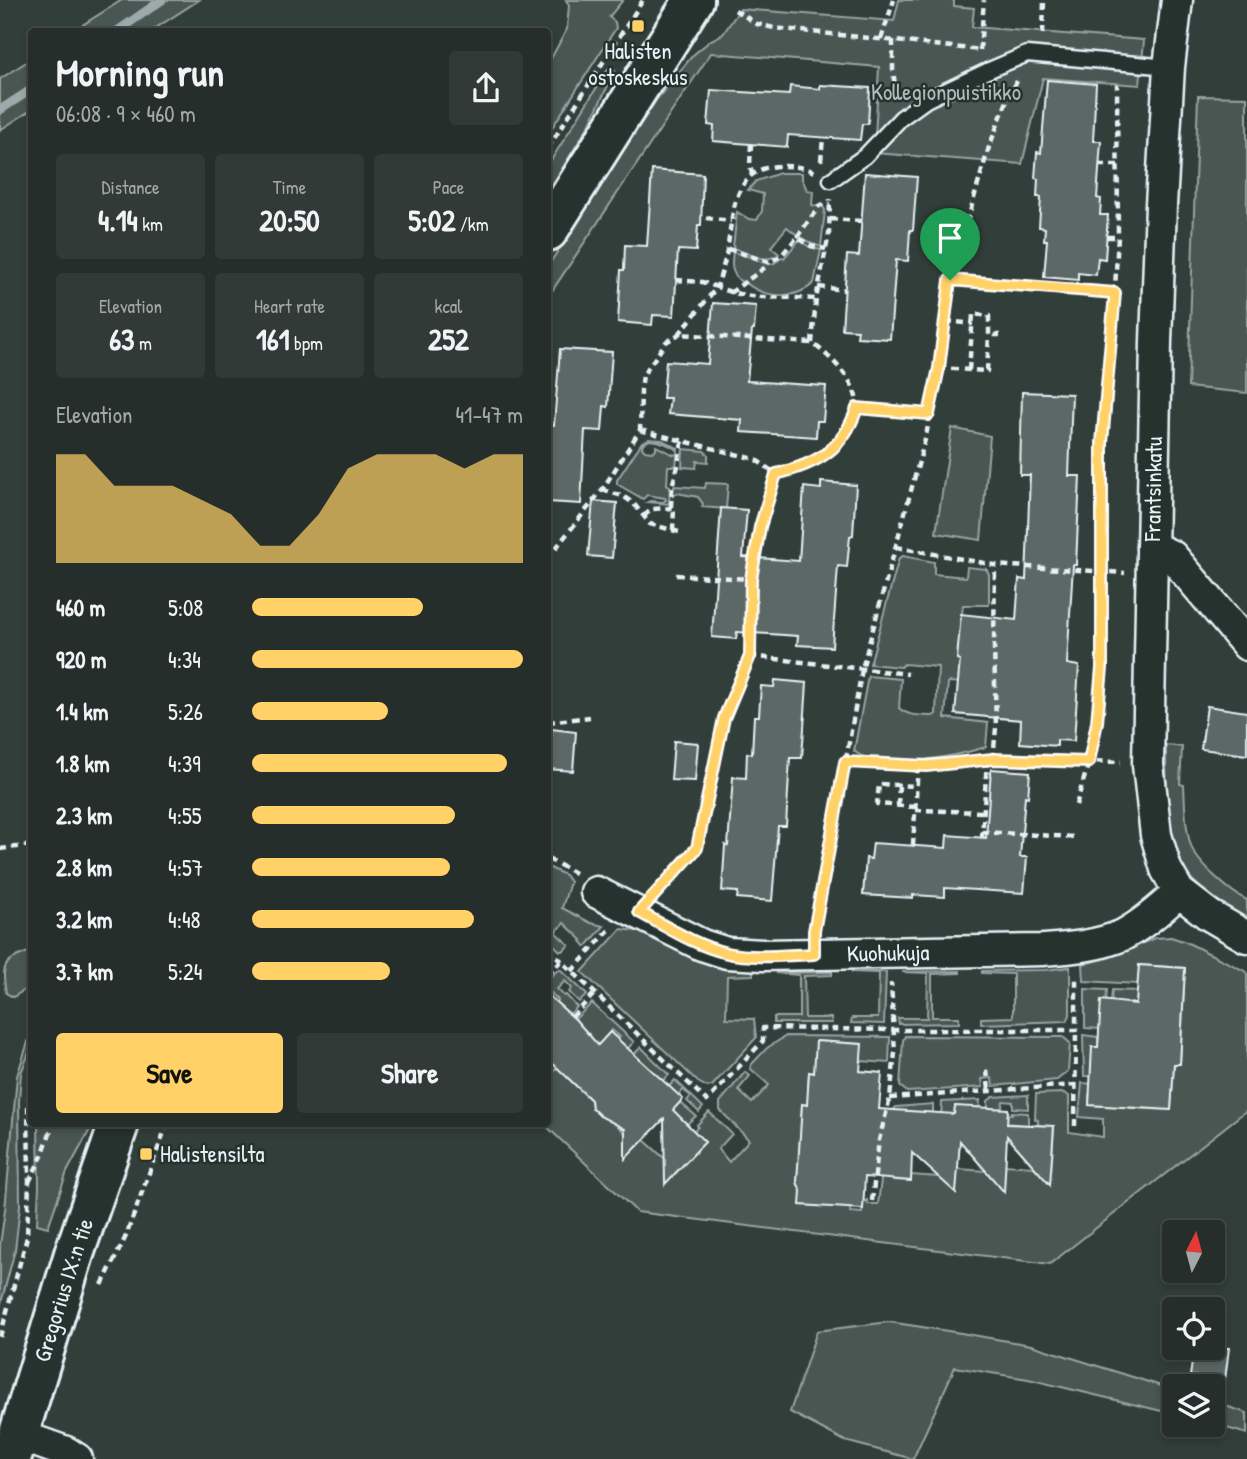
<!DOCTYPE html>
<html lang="en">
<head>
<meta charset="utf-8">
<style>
  body { margin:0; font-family:"Patrick Hand",sans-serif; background:#323a37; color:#f1f3f6; height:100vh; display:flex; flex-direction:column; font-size:26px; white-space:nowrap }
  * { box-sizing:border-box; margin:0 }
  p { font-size:23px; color:#a4a8a9 }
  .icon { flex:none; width:38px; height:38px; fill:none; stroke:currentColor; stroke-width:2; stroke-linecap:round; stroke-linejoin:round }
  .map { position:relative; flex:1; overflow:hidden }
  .drawer { position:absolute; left:28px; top:28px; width:523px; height:1099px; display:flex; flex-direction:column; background:#262e2b; border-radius:7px; box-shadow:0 4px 10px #0003,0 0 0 2px #424a47 }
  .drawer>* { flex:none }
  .needle { width:46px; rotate:6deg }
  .buttons { position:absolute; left:1162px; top:1220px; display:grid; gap:14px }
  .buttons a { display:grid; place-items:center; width:63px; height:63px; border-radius:7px; background:#262e2b; box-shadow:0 4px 10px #0003,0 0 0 2px #424a47; font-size:35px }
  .pin { position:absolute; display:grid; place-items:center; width:60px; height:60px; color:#fff; margin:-72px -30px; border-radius:50% 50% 50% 0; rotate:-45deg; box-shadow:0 0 7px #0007 }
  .pin .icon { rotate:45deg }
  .round { display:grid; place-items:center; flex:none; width:74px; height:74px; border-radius:7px; background:#323a37 }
  .summary { display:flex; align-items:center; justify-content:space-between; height:119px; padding:0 28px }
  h1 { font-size:38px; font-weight:700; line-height:52px }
  .stats { display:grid; grid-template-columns:repeat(3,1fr); gap:10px; height:119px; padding:7px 28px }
  .stats div { display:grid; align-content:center; border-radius:7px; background:#323a37; text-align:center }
  .stats b { font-size:30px; font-weight:700 }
  .stats small { font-size:19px; font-weight:400 }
  .stats p { font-size:19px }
  .chart { height:196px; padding:14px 28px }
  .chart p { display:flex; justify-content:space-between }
  .chart svg { width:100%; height:126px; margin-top:7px; fill:#ffd166; opacity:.7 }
  .cta { display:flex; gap:14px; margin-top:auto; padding:14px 28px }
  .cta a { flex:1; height:80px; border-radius:7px; background:#ffd166; color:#111; font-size:28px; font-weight:700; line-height:80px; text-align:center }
  .cta a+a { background:#323a37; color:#f1f3f6 }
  ul { padding:0 28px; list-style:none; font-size:23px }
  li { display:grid; grid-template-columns:112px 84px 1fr; align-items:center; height:52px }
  li i { height:18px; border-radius:9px; background:#ffd166 }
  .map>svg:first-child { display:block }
</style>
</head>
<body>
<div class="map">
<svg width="1247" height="1459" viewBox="0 0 1247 1459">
  <rect width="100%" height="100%" fill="#323e39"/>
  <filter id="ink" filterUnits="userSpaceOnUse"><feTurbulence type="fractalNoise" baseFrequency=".0143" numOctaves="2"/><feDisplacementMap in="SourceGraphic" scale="14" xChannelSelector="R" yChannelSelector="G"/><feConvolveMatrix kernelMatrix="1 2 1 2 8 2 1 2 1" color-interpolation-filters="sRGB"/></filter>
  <g filter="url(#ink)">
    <g fill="#495651" stroke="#98a4a4" stroke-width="2" fill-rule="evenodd">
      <polygon points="122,0 199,0 151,31 73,31"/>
      <polygon points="566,0 623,0 609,17 615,22 616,28 548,134 548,64 567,29 569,5"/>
      <polygon points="899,0 954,0 954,6 974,8 972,27 1144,40 1140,85 1043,78 1022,164 874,153 879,67 711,53 548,297 548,266 657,99 693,55 711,40 723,34 740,9 894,21"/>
      <polygon points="31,59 31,110 0,130 0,79"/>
      <polygon points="609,68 615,71 589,125 548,192 548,165"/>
      <polygon points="1198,96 1247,97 1247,393 1188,387"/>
      <path d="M780,173h22v6l5,11 6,1 -1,14 11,2 2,3 -4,37c-14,-4 -23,-11 -34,-20l-16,20 8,7c-15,11 -30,-1 -46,-6l4,-36 12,7 8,1 5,-9 1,-17 -15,-4 8,-9z"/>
      <path d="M799,240l11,7 11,3 -7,33c-19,18 -52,15 -70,-2l-3,1c-10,-9 -10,-17 -8,-30 6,2 12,3 17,5 15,5 19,13 32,0l2,1z"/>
      <polygon points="952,428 990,436 981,540 936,533"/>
      <path d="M649,439l13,1 16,8 -2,18h-8l-1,19 3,1 -1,18 -21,-2 2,-1 13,1 3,-2 -1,-2 -18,-3 -4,4 -26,-15v-4l25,-38zM650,440c10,1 19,4 27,10v4l-3,1 -18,-9v3l-4,3 -7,-1 -3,-3 1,-5z"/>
      <polygon points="683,449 704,451 708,454 708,462 697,461 696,468 682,467"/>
      <polygon points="706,483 728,484 726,509 702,507 703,504 698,497 677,493 673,496 674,486 705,488"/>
      <path d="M903,556l31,6v12l32,3 1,-10 19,2 3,5v31h-26l-6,54 9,1 -2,23 -16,-1 -3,36 43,5 -2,24c-30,9 -107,26 -132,4l14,-75 33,3 -2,29c9,9 23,7 34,8l3,-2 2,-47 -34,-3 -3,3 -31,-3 29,-106z"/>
      <path d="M1166,745l16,2 -2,37 4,1c1,20 1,42 7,61 6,17 40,47 56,54v19c-22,-14 -49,-28 -64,-51 -17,-27 -17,-90 -17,-123z"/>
      <polygon points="548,867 565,875 570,882 562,908 591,923 604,926 586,947 581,941 582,940 564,923 555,932 569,945 563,951 560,951 548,939"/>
      <polygon points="621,929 644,932 753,967 753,975 727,976 726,1018 754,1019 756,1038 712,1086 707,1087 698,1082 582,972"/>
      <polygon points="1171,937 1186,942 1247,972 1247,1110 1050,1264 637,1212 544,1124 548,1124 548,1072 551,1074 588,1036 575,1019 592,1003 634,1042 625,1051 615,1042 620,1037 612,1030 569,1079 591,1100 592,1108 600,1116 605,1113 625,1133 635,1149 644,1140 665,1159 674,1175 705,1142 693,1131 698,1127 697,1125 709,1112 732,1134 718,1149 729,1162 749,1140 720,1110 720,1102 745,1072 750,1076 738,1090 752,1103 769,1085 751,1069 751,1065 767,1048 786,1036 890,1037 889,1063 861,1061 861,1044 816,1041 819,1073 809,1072 808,1086 813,1091 812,1105 802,1104 801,1118 806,1124 805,1137 800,1137 799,1150 804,1156 803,1169 798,1169 797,1182 801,1191 851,1201 850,1212 862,1213 863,1202 867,1200 868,1204 878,1204 889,1115 896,1107 933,1104 933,1118 896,1133 893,1180 910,1181 911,1175 939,1177 958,1169 986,1171 991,1177 1004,1178 1005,1165 1034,1167 1039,1172 1051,1173 1054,1127 1038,1125 1038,1120 1035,1119 1036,1094 1064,1093 1069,1096 1069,1132 1103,1137 1103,1119 1079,1117 1082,1083 1095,1084 1089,1095 1089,1105 1101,1106 1131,1086 1130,1108 1171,1110 1174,1064 1180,1064 1185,968 1139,965 1138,984 1084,981 1083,964 1105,959 1155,938"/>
      <path d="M31,951v35l-18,11 -7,-4c-5,-29 -2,-32 25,-42z"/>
      <polygon points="1070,967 1070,1015 1067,1021 981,1024 981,1018 1013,1017 1013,974 982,973 982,971 1046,970"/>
      <polygon points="558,970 561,970 587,995 579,1002 569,992 572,988 565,981 557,989 564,996 566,995 577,1007 570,1014 554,1004 558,1000 548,990 548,979"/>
      <polygon points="960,971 960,973 932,974 932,1017 959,1017 959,1023 899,1024 898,1018 927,1018 928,973 902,972"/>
      <polygon points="832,972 832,975 804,976 805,1018 831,1018 832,1023 774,1023 774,1017 799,1017 799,975 775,973"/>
      <polygon points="851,972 886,972 884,1024 851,1023 852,1018 878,1018 879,973"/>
      <polygon points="1085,989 1107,990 1106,1001 1101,1001 1101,1011 1113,1002 1111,1001 1112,990 1137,991 1135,1031 1085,1028"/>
      <polygon points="31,1035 31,1048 21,1073 19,1101 20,1206 15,1250 0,1307 0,1245 5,1210 17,1076 29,1039"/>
      <polygon points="1083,1035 1098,1037 1098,1047 1092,1047 1132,1077 1084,1076"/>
      <polygon points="905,1036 1063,1037 1070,1043 1068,1071 1057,1080 993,1086 992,1078 982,1079 983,1087 907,1092 900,1086 903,1040"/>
      <polygon points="641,1047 669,1075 659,1084 623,1066"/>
      <polygon points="675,1080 703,1107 699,1112 687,1101 691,1096 683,1090 675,1098 696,1116 687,1124 657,1099"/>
      <polygon points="1028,1095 1028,1109 1013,1108 1013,1102 1003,1101 1001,1113 1012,1114 1012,1112 1028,1113 1028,1125 1005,1123 987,1124 988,1101 993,1097"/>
      <polygon points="980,1100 979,1113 965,1107 955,1106 954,1118 940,1130 942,1102"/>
      <polygon points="38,1124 93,1124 67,1172 48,1227 37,1224 39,1187"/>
      <polygon points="889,1322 961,1333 1031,1345 1174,1390 1174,1414 1028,1379 955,1367 913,1459 845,1441 790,1412 817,1331"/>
      <polygon points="1213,1402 1247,1413 1247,1434 1213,1424"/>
    </g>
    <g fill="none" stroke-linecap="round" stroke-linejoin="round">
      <g stroke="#9ea9ab" stroke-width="9">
        <polyline points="116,32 162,0"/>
        <polyline points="0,110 32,89"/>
      </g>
    </g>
    <g fill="#5c6865" stroke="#e8f1f8" stroke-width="2">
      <polygon points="1047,80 1096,84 1093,141 1101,141 1097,198 1101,199 1100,215 1108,215 1105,259 1098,258 1096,275 1078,273 1078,280 1044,277 1047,240 1044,240 1045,228 1039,227 1041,197 1037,197 1038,179 1035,178 1037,152 1041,153"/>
      <polygon points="820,85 870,88 868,124 862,124 860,140 788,135 787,147 713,141 714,126 708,125 711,90 789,95 790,86 820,89"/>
      <polygon points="652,170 703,174 701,225 698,225 696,251 678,250 674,316 653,315 652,325 618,322 621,270 624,270 625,245 647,246"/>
      <polygon points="865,173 917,177 913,230 910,230 908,261 896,260 890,339 857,337 858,330 842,329 847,255 859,256"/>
      <polygon points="713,303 756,306 754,330 752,330 747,381 826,386 823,421 817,421 816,437 741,432 742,420 668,414 670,398 663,398 666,361 708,364"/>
      <polygon points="560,349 612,352 608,407 604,406 602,431 585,430 581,504 548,502 548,425 554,425"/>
      <polygon points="1022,392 1072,394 1069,476 1080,476 1076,565 1073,565 1067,664 1079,666 1074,741 1057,740 1057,746 1020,743 1021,720 955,714 960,660 957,659 961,614 1016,620 1019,579 1026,580 1030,475 1020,475"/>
      <polygon points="821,482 856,485 853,535 850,536 847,567 838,566 832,647 797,645 798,636 737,632 736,639 712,637 721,508 747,510 743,557 799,561 804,487 821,489"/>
      <polygon points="593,501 617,503 612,558 588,556"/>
      <polygon points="775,680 807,683 802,758 790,758 786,826 778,826 772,901 737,898 738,892 722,891 725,845 728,846 733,777 746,778 747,753 752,754 754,716 759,716 761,686 774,687"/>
      <polygon points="1207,706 1247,712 1247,755 1201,749"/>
      <polygon points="552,729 576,732 573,771 548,769"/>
      <polygon points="674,741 698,743 695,781 671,780"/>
      <polygon points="991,769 1030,772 1028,797 1025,796 1020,857 1027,857 1024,893 945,888 945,897 913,895 913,898 863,895 866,858 871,859 873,843 946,848 947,835 986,838"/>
      <polygon points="1139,965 1185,968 1180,1064 1174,1064 1171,1110 1089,1105 1092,1047 1098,1047 1101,1000 1136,1004"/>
      <polygon points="548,995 575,1019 598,1045 610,1032 683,1099 673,1110 705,1142 665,1184 664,1119 625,1159 625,1129 600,1116 592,1108 591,1100 548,1059"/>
      <polygon points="816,1041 862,1044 860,1071 882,1073 879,1109 954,1114 955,1106 1008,1109 1007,1124 1054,1126 1050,1185 1007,1136 1004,1192 960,1141 956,1193 912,1153 911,1181 865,1177 863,1209 800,1205 801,1191 797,1182 802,1104 807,1105 809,1072 814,1073"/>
      <polygon points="1194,1348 1229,1348 1225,1380 1190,1376"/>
    </g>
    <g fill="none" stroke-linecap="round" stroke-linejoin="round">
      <defs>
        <polyline id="lane" points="831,180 865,156 901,118 926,100 987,71 1027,54 1169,67"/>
        <g id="street">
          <polyline points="1177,0 1169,67 1161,205 1156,341 1148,765 1156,835 1166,869 1179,892 1209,915 1247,937"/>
          <polyline points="1152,547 1172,556 1247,645"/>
          <path id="s1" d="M596,892l106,53 25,8 36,2 280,-5c26,-2 55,-4 80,-15 21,-11 39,-27 56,-43"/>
          <polyline points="18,1435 66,1452 77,1459"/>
        </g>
        <g id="secondary">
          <polyline points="548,231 694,0"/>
          <path id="s2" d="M11,1459l63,-205 45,-130"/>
        </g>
      </defs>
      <use href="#lane" stroke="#e8f1f8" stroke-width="19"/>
      <use href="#street" stroke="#e8f1f8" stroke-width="35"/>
      <use href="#secondary" stroke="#e8f1f8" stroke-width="44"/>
      <g stroke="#e8f1f8" stroke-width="4.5" stroke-dasharray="7 5" stroke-linecap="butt">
        <polyline points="735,10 757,24 774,28 981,50"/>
        <polyline points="1043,34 1044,0"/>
        <polyline points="881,39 894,0"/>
        <polyline points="893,40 893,69 896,95"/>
        <polyline points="980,50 984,0"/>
        <polyline points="751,144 750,166 752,174"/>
        <polyline points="548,148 643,0"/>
        <polyline points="821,161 823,137"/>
        <polyline points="1099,165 1118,165"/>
        <path d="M814,172c-9,-5 -20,-6 -31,-6 -48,-1 -50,43 -55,79 -2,14 -7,28 -11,42 32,14 65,9 99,12"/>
        <polyline points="706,218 731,221"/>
        <polyline points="830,219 862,221"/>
        <polyline points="797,237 820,205 830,204"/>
        <polyline points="1107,237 1118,237"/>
        <polyline points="728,249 769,262 781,256 797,237 811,246 826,249"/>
        <polyline points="676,280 702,282 717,287 679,334 812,343"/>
        <polyline points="950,280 1115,293"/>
        <polyline points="818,287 845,290"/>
        <polyline points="730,293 767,266 769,262"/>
        <polyline points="946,321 973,324"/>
        <polyline points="939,368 987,371 989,335"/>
        <polyline points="969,370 973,314 989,316 989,335 1000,335"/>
        <polyline points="857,408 929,414"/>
        <polyline points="640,430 755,459 776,474"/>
        <polyline points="602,490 623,496 634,504 650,524 679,532"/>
        <polyline points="671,507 672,486 678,466 680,450 683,441"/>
        <polyline points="644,516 652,509 674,508 673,530"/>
        <polyline points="896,547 995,565 1125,573"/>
        <polyline points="548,558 602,490 640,430 641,390 643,375 666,342 679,334"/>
        <polyline points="676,575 751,579"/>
        <polyline points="750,656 908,674"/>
        <polyline points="548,722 590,717"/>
        <polyline points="993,759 996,728 994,644 995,565"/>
        <polyline points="845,763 926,766 1006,759 1121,762"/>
        <polyline points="898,805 899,785"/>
        <polyline points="1076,805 1089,762 1097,722 1102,668 1102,443 1112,339 1118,237 1117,84"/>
        <polyline points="915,807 877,804 879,784 916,786"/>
        <polyline points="915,810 983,812"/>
        <polyline points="982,832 1074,837"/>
        <polyline points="982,838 987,760"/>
        <polyline points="913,845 918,765"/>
        <polyline points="0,849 32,845"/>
        <polyline points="548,859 575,873"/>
        <path d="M658,891l39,-43 28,-130 25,-62 1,-77 9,-52 16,-53c31,-8 67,-22 78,-55 1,-4 3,-7 3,-11 2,-25 -27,-52 -45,-65l4,-44 13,-65 1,-35"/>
        <polyline points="815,925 830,850 862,669 926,436 939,368 950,280 989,147 1007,101 1017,81"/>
        <polyline points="548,948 707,1101 763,1041 763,1028 894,1030 1076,1030 1076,977"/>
        <polyline points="572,971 609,930"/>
        <polyline points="548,974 561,961"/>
        <polyline points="572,1017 595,993"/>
        <polyline points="987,1070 989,1091"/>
        <polyline points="890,1098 1075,1085"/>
        <polyline points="1075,1126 1076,1030"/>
        <polyline points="29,1182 42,1156 53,1124"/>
        <polyline points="872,1201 879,1140 890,1098 895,1053 891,983"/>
        <polyline points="102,1285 126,1236 167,1124"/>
        <polyline points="0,1337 27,1237 29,1182 28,1104 32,1077"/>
      </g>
      <use href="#lane" stroke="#26332d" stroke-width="14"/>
      <use href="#street" stroke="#26332d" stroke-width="30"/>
      <use href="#secondary" stroke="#26332d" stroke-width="38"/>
    </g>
  </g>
  <g fill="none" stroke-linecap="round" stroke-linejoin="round" filter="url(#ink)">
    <defs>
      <path id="route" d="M950,280l165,13 -13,150v225l-5,54 -8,40 -96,-3 -67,7 -81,-4 -31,169v23c-28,1 -59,5 -87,-1 -31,-7 -60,-26 -88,-41l58,-64 27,-130 26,-62 1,-77 9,-52 16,-53c41,-10 67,-24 81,-66l72,6 10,-46z"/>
    </defs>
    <use href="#route" stroke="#fff" stroke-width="14"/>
    <use href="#route" stroke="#ffd166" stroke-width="9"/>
  </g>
  <g fill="#ffd166" stroke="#26332d" stroke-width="2.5">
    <rect x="631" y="19" width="14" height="14" rx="3.5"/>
    <rect x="139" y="1147" width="14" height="14" rx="3.5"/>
  </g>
  <g text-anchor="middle" stroke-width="5" stroke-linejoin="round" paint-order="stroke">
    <g font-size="23" fill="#e8f1f8" stroke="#26332d">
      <text x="638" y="59">Halisten<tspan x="638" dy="26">ostoskeskus</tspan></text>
      <text x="160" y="1162" text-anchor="start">Halistensilta</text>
    </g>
    <g font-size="23" fill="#b0bbbe" stroke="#26332d">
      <text x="946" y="100">Kollegionpuistikko</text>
    </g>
    <g font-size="23" fill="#e8f1f8" stroke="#26332d">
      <text transform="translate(1153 489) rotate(-89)" y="8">Frantsinkatu</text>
      <text dy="8" stroke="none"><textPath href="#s1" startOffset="306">Kuohukuja</textPath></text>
      <text dy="8" stroke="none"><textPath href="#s2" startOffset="177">Gregorius IX:n tie</textPath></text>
    </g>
  </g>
</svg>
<div class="buttons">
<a><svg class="needle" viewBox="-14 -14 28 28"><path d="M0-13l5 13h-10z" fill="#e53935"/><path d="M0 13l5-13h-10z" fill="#a4a8a9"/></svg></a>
<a><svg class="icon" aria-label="locate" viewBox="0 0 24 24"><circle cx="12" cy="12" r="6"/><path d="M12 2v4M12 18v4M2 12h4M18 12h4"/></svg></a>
<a><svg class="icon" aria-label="layers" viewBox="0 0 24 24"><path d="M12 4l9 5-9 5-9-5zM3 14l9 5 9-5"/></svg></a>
</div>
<div class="pin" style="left:950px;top:280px;background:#1e9e55"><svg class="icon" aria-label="arrive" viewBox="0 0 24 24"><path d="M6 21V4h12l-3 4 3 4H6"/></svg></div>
<section class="drawer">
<div class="summary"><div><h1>Morning run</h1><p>06:08 · 9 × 460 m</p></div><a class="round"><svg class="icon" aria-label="share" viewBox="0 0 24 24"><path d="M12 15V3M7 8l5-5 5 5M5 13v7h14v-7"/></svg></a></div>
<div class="stats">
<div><p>Distance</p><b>4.14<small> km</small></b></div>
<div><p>Time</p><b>20:50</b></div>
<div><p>Pace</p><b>5:02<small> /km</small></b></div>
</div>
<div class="stats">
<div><p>Elevation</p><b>63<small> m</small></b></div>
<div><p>Heart rate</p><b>161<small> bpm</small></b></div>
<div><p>kcal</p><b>252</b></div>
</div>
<div class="chart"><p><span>Elevation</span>41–47 m</p>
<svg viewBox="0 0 160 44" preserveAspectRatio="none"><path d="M0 44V6L10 6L20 17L30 17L40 17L50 22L60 27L70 38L80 38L90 27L100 11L110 6L120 6L130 6L140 11L150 6L160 6V44z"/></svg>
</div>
<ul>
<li><b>460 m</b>5:08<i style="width:63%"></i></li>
<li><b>920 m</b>4:34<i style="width:100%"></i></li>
<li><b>1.4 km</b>5:26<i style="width:50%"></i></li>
<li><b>1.8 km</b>4:39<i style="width:94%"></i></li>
<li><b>2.3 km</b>4:55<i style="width:75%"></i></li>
<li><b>2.8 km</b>4:57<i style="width:73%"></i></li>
<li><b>3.2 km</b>4:48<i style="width:82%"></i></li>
<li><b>3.7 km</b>5:24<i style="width:51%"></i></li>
</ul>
<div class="cta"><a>Save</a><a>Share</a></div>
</section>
</div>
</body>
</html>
